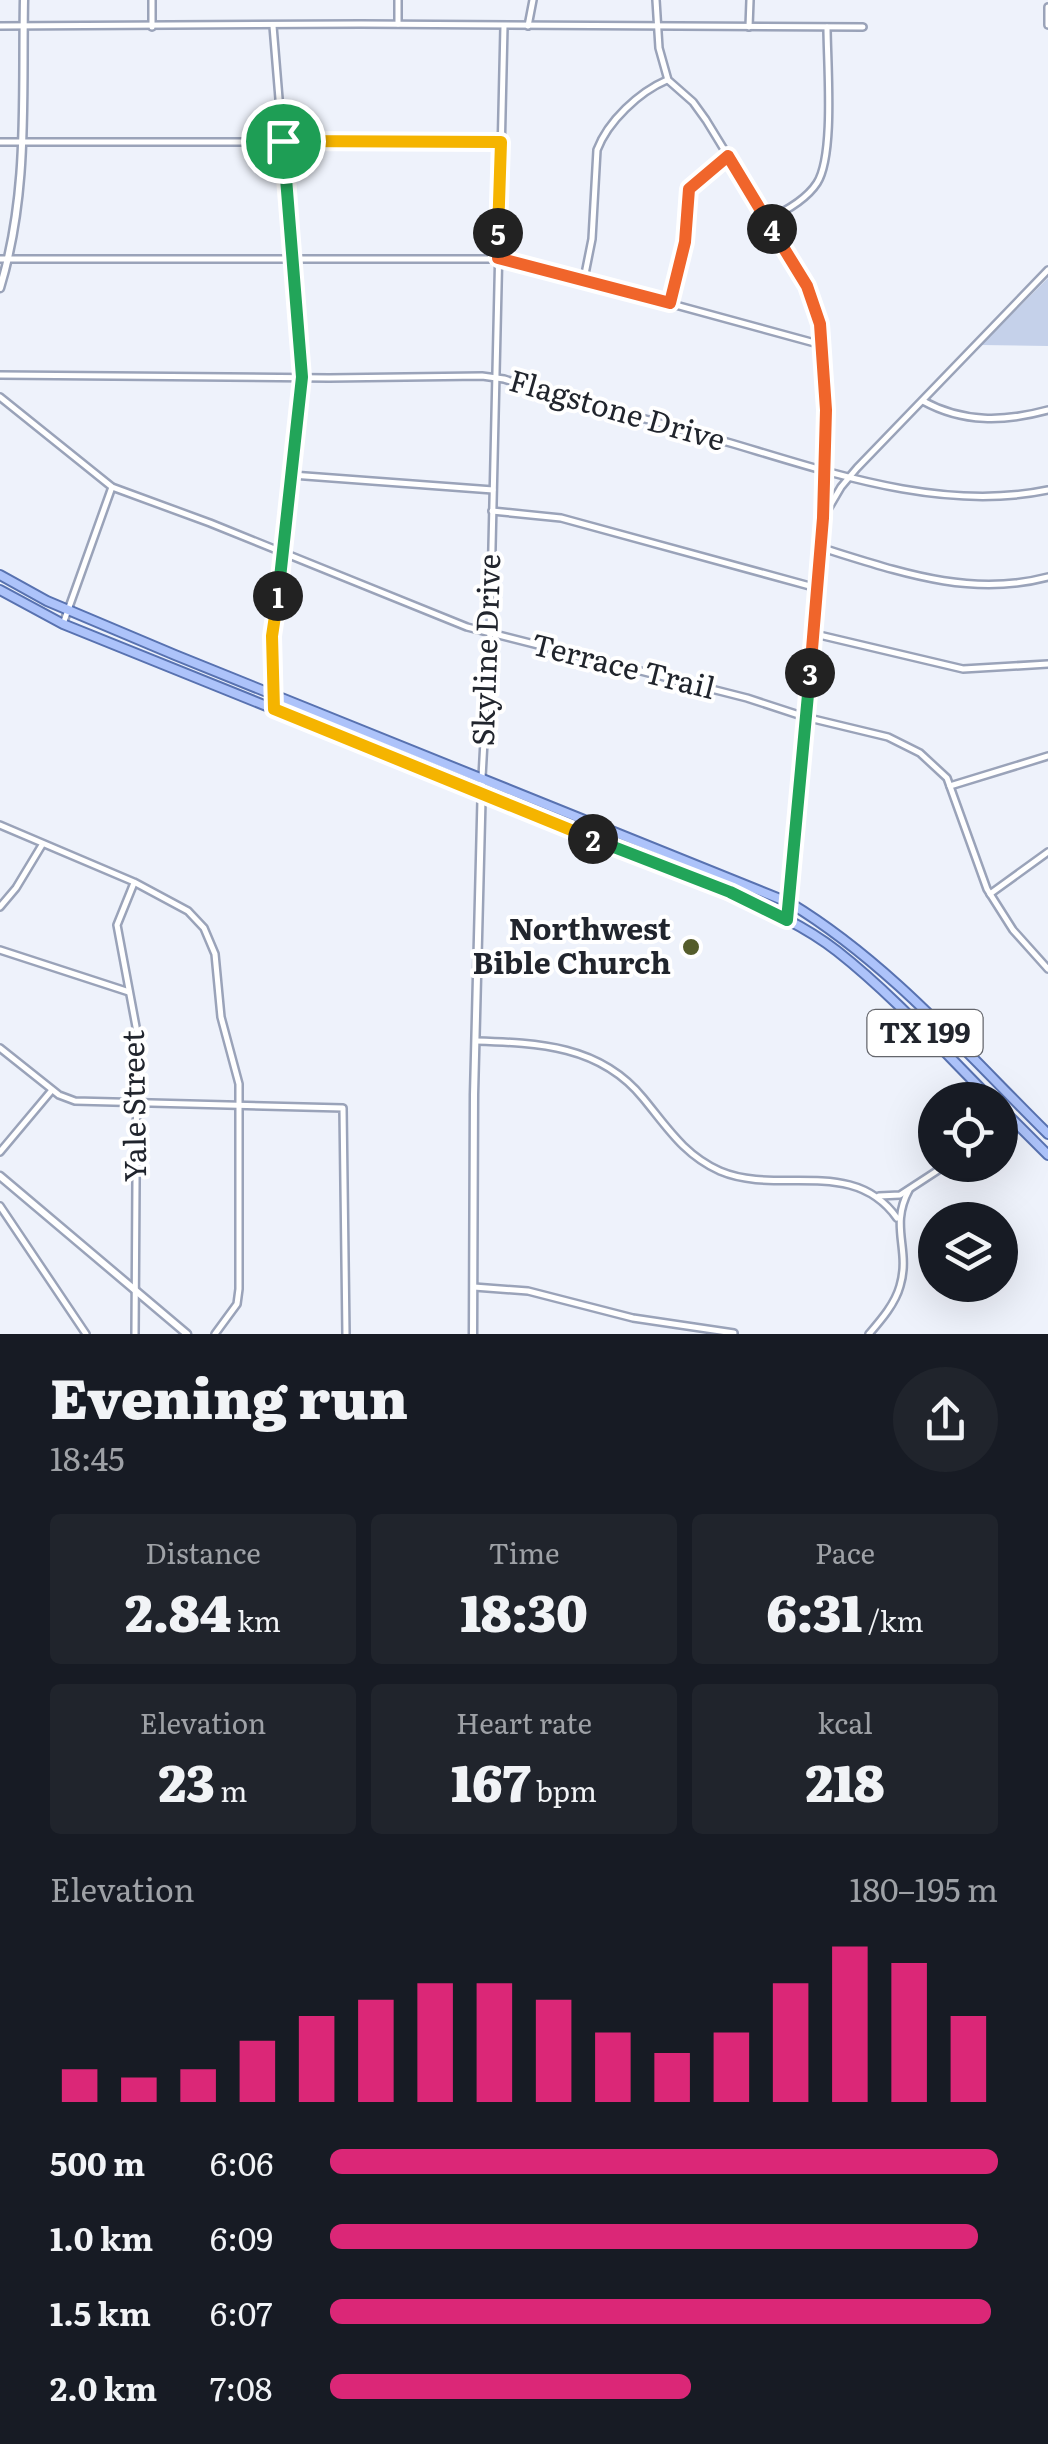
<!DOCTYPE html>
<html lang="en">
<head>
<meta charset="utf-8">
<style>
  body { margin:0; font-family:Literata,serif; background:#20242c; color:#f1f3f6; height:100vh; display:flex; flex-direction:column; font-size:38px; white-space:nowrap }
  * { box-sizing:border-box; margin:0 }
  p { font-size:32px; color:#9ea1a6 }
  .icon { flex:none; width:55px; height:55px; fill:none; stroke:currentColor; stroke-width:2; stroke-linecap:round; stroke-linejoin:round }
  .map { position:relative; height:1334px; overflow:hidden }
  .drawer { display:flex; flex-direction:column; background:#171b24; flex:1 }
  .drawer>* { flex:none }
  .fabs { position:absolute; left:918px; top:1082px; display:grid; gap:20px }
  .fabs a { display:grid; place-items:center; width:100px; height:100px; border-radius:50%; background:#171b24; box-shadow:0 10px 40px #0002; font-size:50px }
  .pin { position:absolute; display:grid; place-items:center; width:85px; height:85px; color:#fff; margin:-42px; border:5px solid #fff; border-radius:50%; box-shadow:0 2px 10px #0007 }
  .km { position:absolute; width:50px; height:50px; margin:-25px; border-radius:50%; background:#222; color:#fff; font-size:28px; line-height:50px; text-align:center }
  .round { display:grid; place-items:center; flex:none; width:105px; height:105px; border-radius:52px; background:#20242c }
  .headline { display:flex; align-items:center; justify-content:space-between; height:170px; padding:0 50px }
  h1 { font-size:55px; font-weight:800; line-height:75px }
  .stats { display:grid; grid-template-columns:repeat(3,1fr); gap:15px; height:170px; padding:10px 50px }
  .stats div { display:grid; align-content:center; border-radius:10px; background:#20242c; text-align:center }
  .stats b { font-size:50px; font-weight:800 }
  .stats small { font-size:28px; font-weight:400 }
  .stats p { font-size:28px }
  .chart { height:280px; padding:20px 50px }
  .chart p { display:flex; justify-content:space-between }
  .chart svg { width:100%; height:180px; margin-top:10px; stroke:#db2777; stroke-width:6 }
  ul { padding:0 50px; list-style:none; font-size:32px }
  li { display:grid; grid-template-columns:160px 120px 1fr; align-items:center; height:75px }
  li i { height:25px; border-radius:12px; background:#db2777 }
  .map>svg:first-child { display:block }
</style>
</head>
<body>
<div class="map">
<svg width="1048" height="1334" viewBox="0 0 1048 1334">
  <rect width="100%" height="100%" fill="#eef2fb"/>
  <polygon fill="#c5d1ea" points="1048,278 1048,346 981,345"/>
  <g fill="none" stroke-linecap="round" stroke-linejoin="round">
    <defs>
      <g id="minor">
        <polyline points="398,0 398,24"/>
        <polyline points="656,0 659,48 668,80 693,102 706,120 807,285 821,324 826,410 823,519 787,919"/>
        <polyline points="1048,7 1048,25"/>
        <polyline points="0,26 361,24 863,27"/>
        <polyline points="273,26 302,377 272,636 275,709"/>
        <polyline points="528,26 533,0"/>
        <polyline points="152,27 152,0"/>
        <polyline points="749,27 750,0"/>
        <polyline points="0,142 501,142"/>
        <path d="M766,220c18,-8 40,-20 51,-37 18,-28 10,-120 10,-156"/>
        <polyline points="0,259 507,259 822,345"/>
        <path d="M584,279l8,-40 5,-89c11,-29 42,-58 70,-70"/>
        <polyline points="670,303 685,243 689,189 727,156"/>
        <path d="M0,375l329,3 153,-2 22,3c65,21 133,37 199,56 110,31 230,79 345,55"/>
        <polyline points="0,397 112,487 210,523 467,627 747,698 805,717 888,737 920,753 947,778 987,889 1013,930 1048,969"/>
        <path d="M923,401c40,22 81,21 125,9"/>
        <polyline points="292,475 493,490"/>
        <polyline points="492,511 561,518 817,588"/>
        <polyline points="824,516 841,487 857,468 1048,270"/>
        <path d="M822,548c75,23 147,50 226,29"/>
        <polyline points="63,624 112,487"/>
        <polyline points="815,634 963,669 1048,664"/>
        <polyline points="482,777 490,633 504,26"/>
        <polyline points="950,786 1048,756"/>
        <polyline points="0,825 134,882 188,911 204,928 215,954 221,1017 239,1084 239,1289 237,1304 215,1334"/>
        <polyline points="134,883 117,925 137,1032 135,1334"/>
        <polyline points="990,894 1048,852"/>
        <polyline points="0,907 16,888 42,845"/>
        <polyline points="0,950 129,992"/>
        <path d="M476,1041c62,2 124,4 167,57 24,29 41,57 77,73 59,25 133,-15 177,47"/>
        <polyline points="0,1048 59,1095 75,1101 343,1108 346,1334"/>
        <polyline points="0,1152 52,1090"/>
        <polyline points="879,1196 900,1195 946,1165"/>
        <polyline points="0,1206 86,1334"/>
        <polyline points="474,1287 528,1291 633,1318 734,1333"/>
        <path d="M869,1334c12,-14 26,-30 31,-48 11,-37 -11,-59 9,-96"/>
      </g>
      <g id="tertiary">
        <path d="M0,288c29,-95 22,-190 24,-288"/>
        <polyline points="0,1176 187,1334"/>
        <polyline points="473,1334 474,1095 482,780"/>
      </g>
      <g id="primary">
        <path d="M0,575l47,26 128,54 615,248c99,60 176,150 258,231"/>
        <path d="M0,590l63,34 667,269c37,16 75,33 107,58 56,44 105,99 155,149"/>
        <polyline points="1000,1107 1048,1155"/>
      </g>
    </defs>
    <use href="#minor" stroke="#9aa3b9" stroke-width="10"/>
    <use href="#tertiary" stroke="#9aa3b9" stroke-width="11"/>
    <use href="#primary" stroke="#5872b0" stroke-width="12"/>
    <use href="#minor" stroke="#fff" stroke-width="5"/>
    <use href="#tertiary" stroke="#fff" stroke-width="6"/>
    <use href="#primary" stroke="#adc3fa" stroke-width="8"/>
  </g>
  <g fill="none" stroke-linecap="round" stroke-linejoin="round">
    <defs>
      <polyline id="split-1" points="278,596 302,377 283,141"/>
      <polyline id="split-2" points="278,596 272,636 274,709 593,839"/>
      <polyline id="split-3" points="593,839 730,892 787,920 810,673"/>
      <polyline id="split-4" points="772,229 807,286 820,324 826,410 823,518 810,673"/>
      <polyline id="split-5" points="498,233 498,258 670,303 685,242 689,189 728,156 772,229"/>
      <polyline id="split-6" points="283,141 501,142 498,233"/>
    </defs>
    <use href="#split-1" stroke="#fff" stroke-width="20"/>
    <use href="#split-2" stroke="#fff" stroke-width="20"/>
    <use href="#split-3" stroke="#fff" stroke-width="20"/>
    <use href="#split-4" stroke="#fff" stroke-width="20"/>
    <use href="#split-5" stroke="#fff" stroke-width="20"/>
    <use href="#split-6" stroke="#fff" stroke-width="20"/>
    <use href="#split-1" stroke="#22a559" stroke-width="12"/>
    <use href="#split-2" stroke="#f5b400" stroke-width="12"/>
    <use href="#split-3" stroke="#22a559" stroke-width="12"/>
    <use href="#split-4" stroke="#f0652b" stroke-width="12"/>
    <use href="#split-5" stroke="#f0652b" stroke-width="12"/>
    <use href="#split-6" stroke="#f5b400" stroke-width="12"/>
  </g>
  <circle fill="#545c2b" stroke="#fff" stroke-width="4" cx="691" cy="947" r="10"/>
  <g text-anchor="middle" stroke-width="8" stroke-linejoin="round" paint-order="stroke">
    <rect fill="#fff" stroke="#64666c" stroke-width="2.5" x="867.5" y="1010" width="115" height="46" rx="8"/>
    <g font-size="28" font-weight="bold" fill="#21252d">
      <text x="925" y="1043">TX 199</text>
    </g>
    <g font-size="30" fill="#21252d" stroke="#fff">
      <text transform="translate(617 411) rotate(16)" y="10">Flagstone Drive</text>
      <text transform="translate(487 650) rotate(-88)" y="10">Skyline Drive</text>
      <text transform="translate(623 667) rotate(14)" y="10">Terrace Trail</text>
      <text transform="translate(135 1106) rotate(-91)" y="10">Yale Street</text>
    </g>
    <g font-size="30" font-weight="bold" fill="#21252d" stroke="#fff" text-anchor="end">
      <text x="671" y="940">Northwest<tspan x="671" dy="34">Bible Church</tspan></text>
    </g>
  </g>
</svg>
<div class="fabs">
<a><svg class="icon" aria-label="locate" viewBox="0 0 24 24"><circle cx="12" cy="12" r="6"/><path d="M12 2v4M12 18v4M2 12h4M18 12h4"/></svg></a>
<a><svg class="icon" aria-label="layers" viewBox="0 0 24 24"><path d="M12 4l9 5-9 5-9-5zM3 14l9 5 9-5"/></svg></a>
</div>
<div class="pin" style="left:283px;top:141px;background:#1e9e55"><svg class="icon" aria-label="arrive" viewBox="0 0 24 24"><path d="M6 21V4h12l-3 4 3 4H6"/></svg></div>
<b class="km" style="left:278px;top:596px">1</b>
<b class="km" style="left:593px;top:839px">2</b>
<b class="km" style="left:810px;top:673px">3</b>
<b class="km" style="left:772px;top:229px">4</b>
<b class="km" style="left:498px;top:233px">5</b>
</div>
<section class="drawer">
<div class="headline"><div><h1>Evening run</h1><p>18:45</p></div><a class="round"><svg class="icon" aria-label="share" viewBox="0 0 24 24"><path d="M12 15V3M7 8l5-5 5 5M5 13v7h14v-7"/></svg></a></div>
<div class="stats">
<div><p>Distance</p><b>2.84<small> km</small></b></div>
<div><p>Time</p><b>18:30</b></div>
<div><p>Pace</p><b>6:31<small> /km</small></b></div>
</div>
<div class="stats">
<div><p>Elevation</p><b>23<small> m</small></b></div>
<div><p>Heart rate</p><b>167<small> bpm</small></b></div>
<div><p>kcal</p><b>218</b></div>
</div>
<div class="chart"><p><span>Elevation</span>180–195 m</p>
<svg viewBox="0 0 160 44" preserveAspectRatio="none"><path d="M5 44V36M15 44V38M25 44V36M35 44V29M45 44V23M55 44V19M65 44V15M75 44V15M85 44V19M95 44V27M105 44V32M115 44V27M125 44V15M135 44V6M145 44V10M155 44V23"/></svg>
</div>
<ul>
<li><b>500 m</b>6:06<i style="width:100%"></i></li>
<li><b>1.0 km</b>6:09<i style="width:97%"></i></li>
<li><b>1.5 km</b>6:07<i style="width:99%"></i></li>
<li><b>2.0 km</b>7:08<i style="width:54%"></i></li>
</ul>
</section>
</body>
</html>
